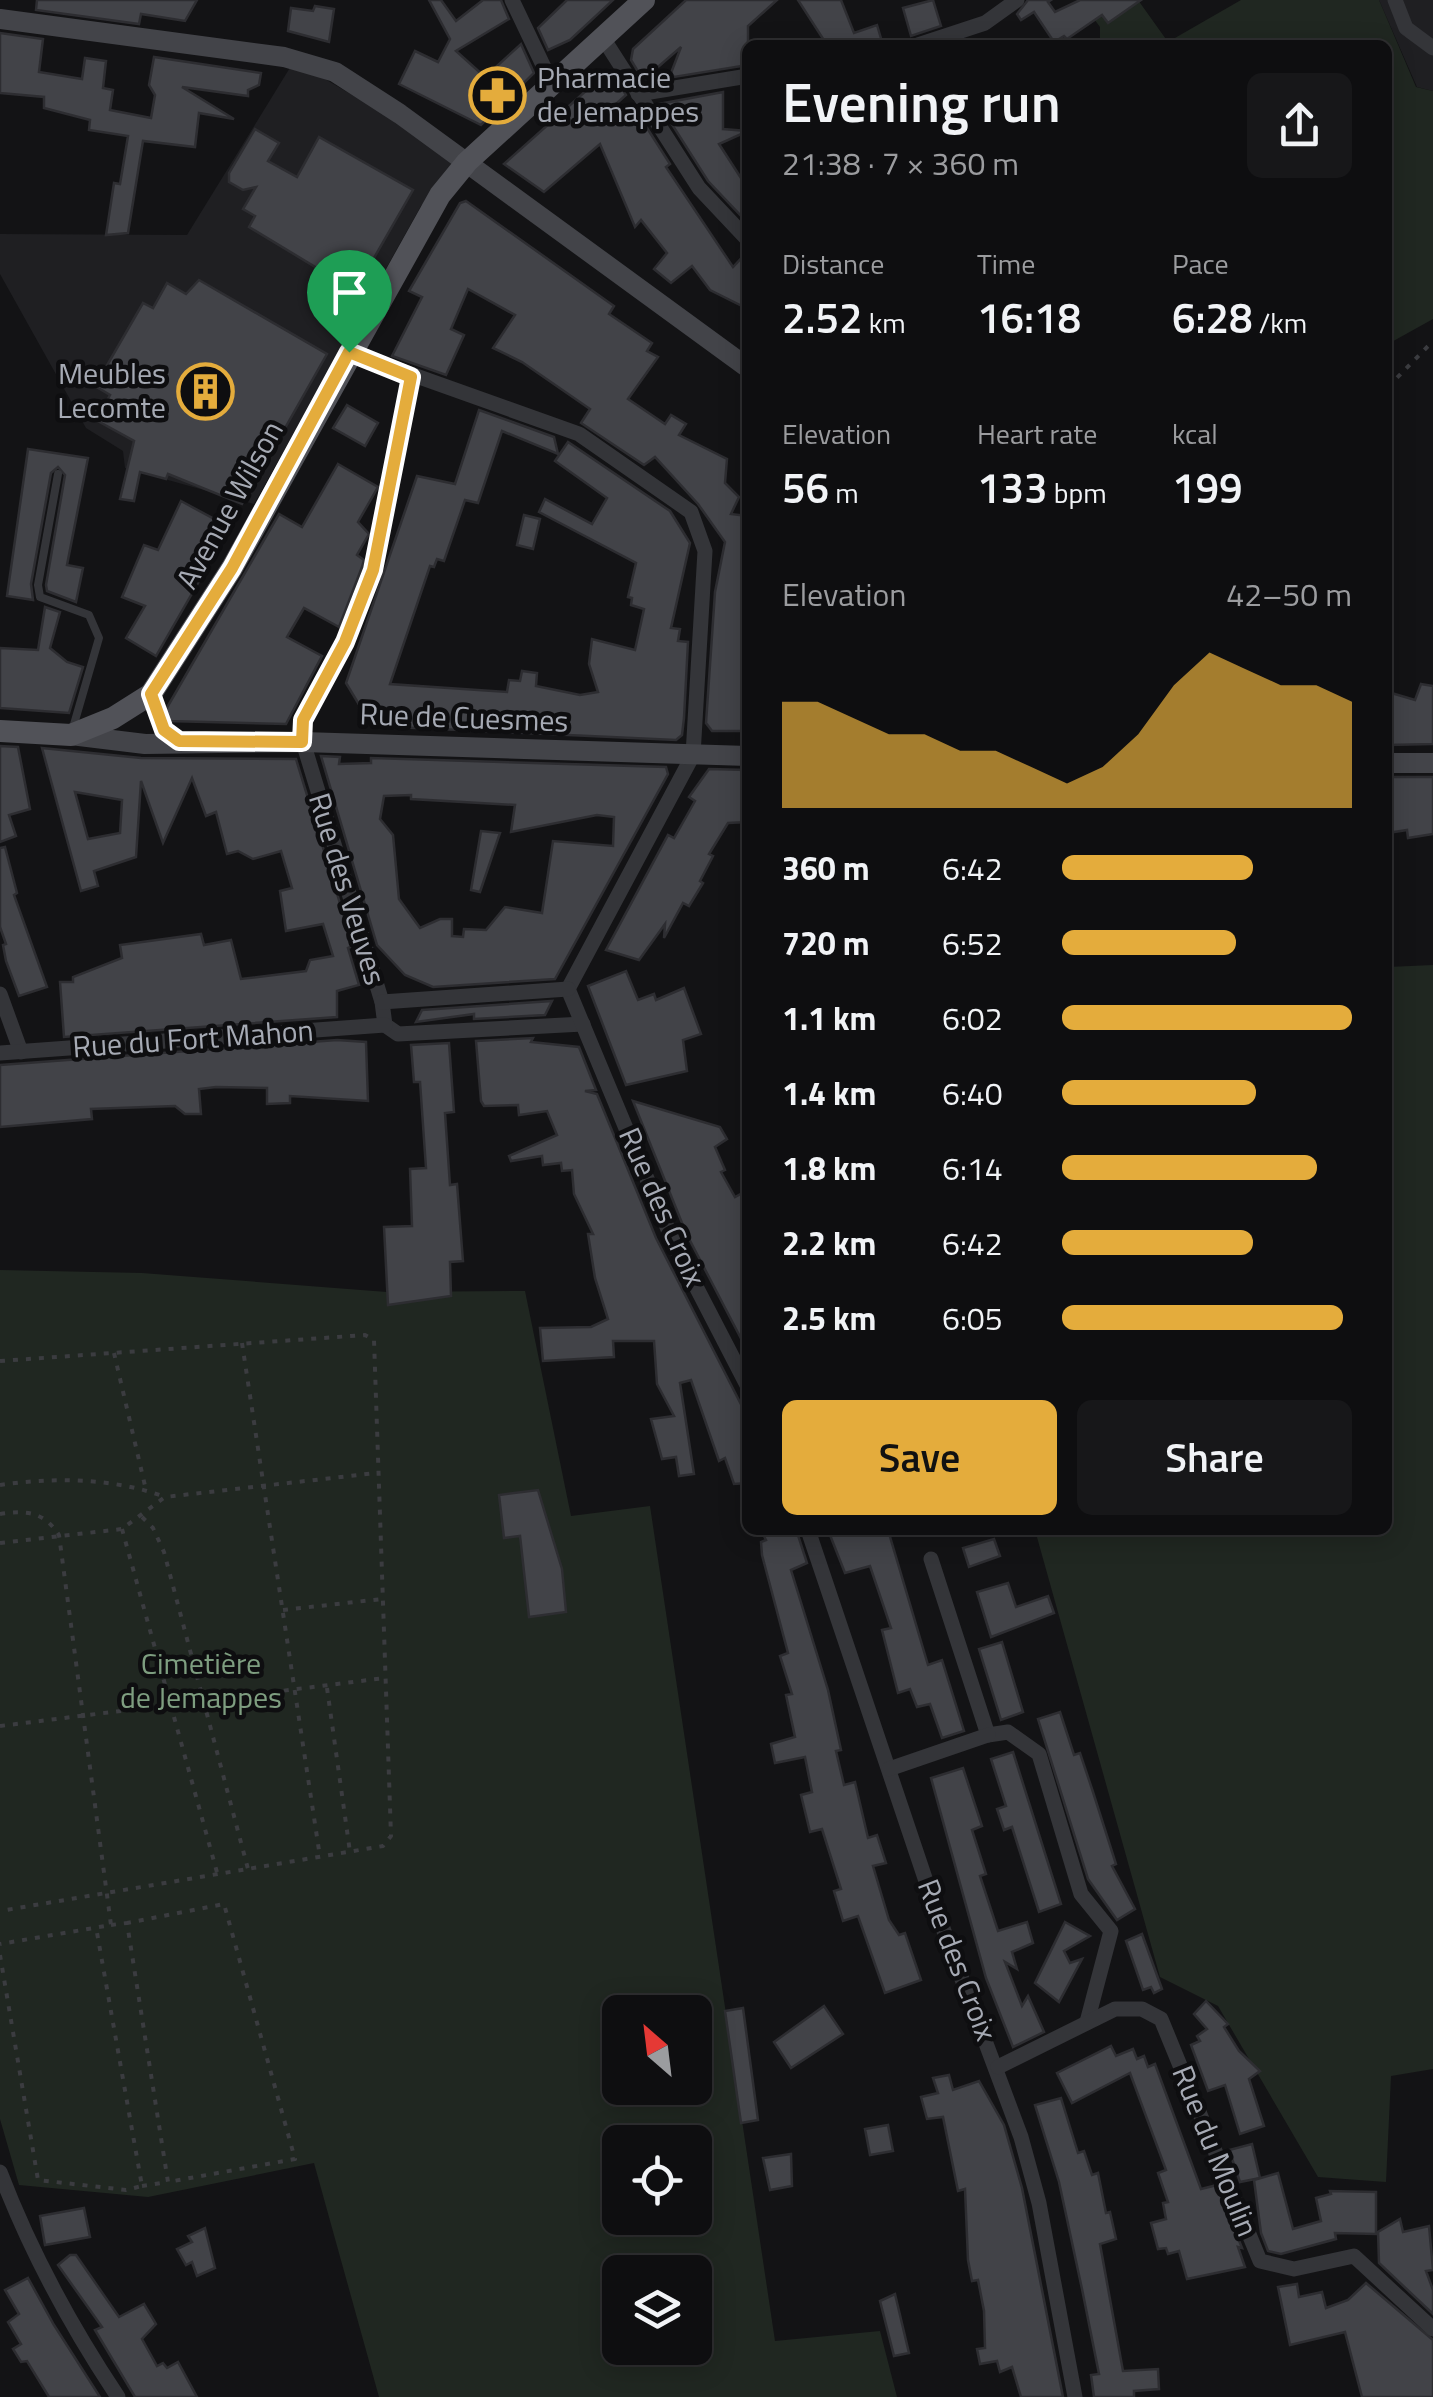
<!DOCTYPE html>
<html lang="en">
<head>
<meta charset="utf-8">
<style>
  body { margin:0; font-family:"Titillium Web",sans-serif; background:#171719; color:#f1f3f6; height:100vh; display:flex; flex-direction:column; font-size:38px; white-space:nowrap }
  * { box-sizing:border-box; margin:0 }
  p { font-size:32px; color:#9b9c9f }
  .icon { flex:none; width:55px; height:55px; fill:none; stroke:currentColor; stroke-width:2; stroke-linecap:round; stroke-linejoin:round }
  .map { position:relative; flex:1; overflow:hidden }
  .drawer { position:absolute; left:742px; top:40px; width:650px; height:1495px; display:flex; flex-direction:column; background:#0e0e10; border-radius:15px; box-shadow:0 5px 25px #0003,0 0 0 2px #2e2e30 }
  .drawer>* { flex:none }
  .needle { width:65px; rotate:332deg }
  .tools { position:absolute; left:602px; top:1995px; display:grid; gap:20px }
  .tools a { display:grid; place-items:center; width:110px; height:110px; border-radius:15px; background:#0e0e10; box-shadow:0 5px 25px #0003,0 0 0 2px #2e2e30; font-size:50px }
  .pin { position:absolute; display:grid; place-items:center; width:85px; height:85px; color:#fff; margin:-102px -42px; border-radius:50% 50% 50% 0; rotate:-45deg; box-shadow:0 0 10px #0007 }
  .pin .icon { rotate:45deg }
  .round { display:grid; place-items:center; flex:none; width:105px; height:105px; border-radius:15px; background:#171719 }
  .head { display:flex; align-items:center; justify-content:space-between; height:170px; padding:0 40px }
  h1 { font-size:55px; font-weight:600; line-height:75px }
  .stats { display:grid; grid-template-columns:repeat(3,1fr); gap:15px; height:170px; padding:10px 40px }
  .stats div { display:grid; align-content:center }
  .stats b { font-size:42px; font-weight:600 }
  .stats small { font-size:28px; font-weight:400 }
  .stats p { font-size:28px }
  .chart { height:280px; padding:20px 40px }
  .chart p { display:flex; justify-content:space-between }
  .chart svg { width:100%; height:180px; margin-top:10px; fill:#e4ac3c; opacity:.7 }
  .cta { display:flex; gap:20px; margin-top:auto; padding:20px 40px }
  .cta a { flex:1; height:115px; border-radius:15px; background:#e4ac3c; color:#111; font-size:40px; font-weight:600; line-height:115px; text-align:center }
  .cta a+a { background:#171719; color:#f1f3f6 }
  ul { padding:0 40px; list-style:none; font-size:32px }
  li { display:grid; grid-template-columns:160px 120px 1fr; align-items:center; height:75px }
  li i { height:25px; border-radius:12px; background:#e4ac3c }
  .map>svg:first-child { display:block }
</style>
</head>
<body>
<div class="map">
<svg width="1433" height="2397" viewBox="0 0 1433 2397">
  <rect width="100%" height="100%" fill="#131315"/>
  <g fill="#1f1f22">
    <polygon points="1379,0 1433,0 1433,91 1417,87"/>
    <polygon points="291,66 318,75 467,162 421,206 254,504 125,468 123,451 86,428 0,274 0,234 187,235"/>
  </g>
  <g fill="#202721" fill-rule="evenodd">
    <polygon points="1080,0 1138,0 1168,42 1241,0 1379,0 1416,87 1433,91 1433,319 1388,344 1388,45 1100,45 1100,27"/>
    <polygon points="1433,965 1433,2069 1391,2076 1386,2182 1318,2177 1218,2006 1160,1977 1035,1530 1388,1530 1388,967"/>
    <path d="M0,1270l142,3 245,19 138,-1 46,225 79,-10 125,835 105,-10 17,66h-518l-65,-234 -166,34 -129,-12 -19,-66zM620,2012h75v76h-75zM620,2142h75v76h-75zM620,2272h75v76h-75z"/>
  </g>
  <g fill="#424348" stroke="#2d2d31" stroke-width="2.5" fill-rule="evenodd">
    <polygon points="37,0 197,0 185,21 141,14 139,24 36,10"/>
    <polygon points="429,0 441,0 456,21 483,0 501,0 509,19 456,51 485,77 521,44 534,73 481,125 399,84 415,51 438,62 450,39"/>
    <polygon points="567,0 613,0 570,40 548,50 538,28"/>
    <polygon points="686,0 777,0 748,26 748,65 674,77 671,73 681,47 643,80 631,60 633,49"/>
    <polygon points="798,0 841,0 854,33 877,25 883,45 827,45"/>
    <polygon points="933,0 941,26 911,36 903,8"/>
    <polygon points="1028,0 1051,0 1048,2 1055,12 1080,0 1141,0 1108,23 1102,15 1067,39 1064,36 1054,42 1034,12 1021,20 1017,14"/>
    <polygon points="315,6 334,9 329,42 288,31 291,8 313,11"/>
    <polygon points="0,33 43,39 39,72 82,79 85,58 106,61 103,88 113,90 110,110 151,118 155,95 149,85 154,57 261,73 259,85 248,90 248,96 182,87 234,119 199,113 195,147 143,141 128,233 106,235 114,183 120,184 128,136 89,130 90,120 44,108 44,97 0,93"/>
    <polygon points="612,72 626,95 608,111 633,106 670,164 666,167 733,267 748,251 748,309 710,290 692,266 671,283 654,269 667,253 641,220 635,227 600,144 544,192 504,164 606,73"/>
    <polygon points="723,92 723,129 748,131 719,144 741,178 748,174 745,220 708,181 659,104"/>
    <polygon points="255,129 279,143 268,161 297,177 319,137 413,190 355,291 249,227 255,216 243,209 256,187 243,190 229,182 229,173"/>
    <polygon points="466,201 614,306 609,314 652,343 647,351 658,357 628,399 665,424 671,415 686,424 679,435 727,459 725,483 739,497 731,514 748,516 748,731 712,731 706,723 715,592 725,542 698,504 655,457 644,465 581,423 590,409 522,362 493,348 515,315 468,289 451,329 464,335 446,375 392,356 422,297 409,291 460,203"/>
    <polygon points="199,280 327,354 242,504 168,474 166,479 140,472 134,501 120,499 134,441 96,420 110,395 95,386 143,303 153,308 167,283 186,294"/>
    <polygon points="347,405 378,423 365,446 333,428"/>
    <polygon points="479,410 554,437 558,454 502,431 478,503 465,500 444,561 437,559 434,567 430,566 390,684 507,692 509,680 520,681 522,671 537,673 536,686 580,695 598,692 589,664 592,639 635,650 644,609 631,605 632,598 628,597 636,563 539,512 545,499 592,524 607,498 555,461 568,442 670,511 690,543 671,628 680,629 678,641 688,642 684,718 682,735 676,740 372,726 346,683 417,476 455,484"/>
    <polygon points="28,449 88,458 67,565 83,568 76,602 47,591 46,585 65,475 58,467 51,473 31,584 33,600 7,596"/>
    <polygon points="338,464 378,487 358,522 369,534 357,555 364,560 362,567 339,627 304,608 287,637 322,656 286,724 168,721 165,711 279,514 302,527"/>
    <polygon points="181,501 229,527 228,531 156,656 126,638 145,606 122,597 144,545 158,550"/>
    <polygon points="524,515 540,519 533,549 517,545"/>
    <polygon points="45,607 60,612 50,648 67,662 83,667 69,713 0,708 0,648 38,650"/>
    <polygon points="1421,684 1433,686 1433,744 1388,745 1388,692 1415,700"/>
    <polygon points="0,746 18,747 30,809 9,815 16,836 0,842"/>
    <path d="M42,748l99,10 155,1 57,187 -5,2 11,37 -22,6v26l-273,20 -4,-55h13v-5l49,-19 -2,-13 81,-11 3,11 27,-5 10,39 65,-8 4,-11 23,-4 -10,-32 -37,7 -6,-40 12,-3 -11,-37 -28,8 -15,-8 -11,3 -11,-42 -10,4 -14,-38 -29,65 -22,-62 -5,76 -42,14 4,15 -17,5zM75,792l47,8 -2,33 -32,6z"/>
    <path d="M321,756l19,1 -1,7 32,-1v-5l295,9 2,7 -113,205 -122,8 -28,-12 -28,-30zM411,795v4l104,6 -4,27 86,-17 17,2 -1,29 -60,-5 -11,72 -37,-6 -19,23 -22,-1 -1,8 -11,-1v-17h-12l-20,9 -21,-29 -6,-64 -13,-16 4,-23z"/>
    <polygon points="709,769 748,770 748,822 728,823 709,854 713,856 700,881 703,883 689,906 683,903 664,938 665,924 639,960 606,950 668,835 674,838 686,817 695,801 689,797"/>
    <polygon points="1388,777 1433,777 1433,834 1408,838 1407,830 1388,833"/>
    <polygon points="481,831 500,833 480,892 471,890"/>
    <polygon points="5,847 17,893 14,895 47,987 19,996 6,961 3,945 6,944 0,927 0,848"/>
    <polygon points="626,971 638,1000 654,994 656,1000 684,988 701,1034 683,1040 687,1071 626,1085 588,986"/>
    <polygon points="552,1001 545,1015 474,1019 474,1014 416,1022 422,1010"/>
    <polygon points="533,1038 531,1042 579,1047 596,1090 585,1091 597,1094 656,1238 748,1418 748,1483 734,1484 725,1458 719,1461 691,1380 680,1383 694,1474 679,1476 676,1457 662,1459 651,1419 674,1416 657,1384 654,1341 613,1341 614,1357 543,1361 540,1328 591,1327 608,1319 595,1278 588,1234 593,1234 574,1194 572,1170 562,1171 561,1163 543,1165 542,1156 511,1161 509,1156 557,1135 547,1111 519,1115 518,1105 484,1106 481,1101 476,1041"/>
    <polygon points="337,1040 366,1042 368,1101 290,1096 290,1103 267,1104 267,1088 216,1087 199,1089 201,1114 185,1114 175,1106 91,1109 92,1119 0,1127 0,1065"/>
    <polygon points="449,1043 454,1112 445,1113 450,1185 457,1184 463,1261 450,1262 451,1296 388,1305 384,1227 412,1226 410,1169 426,1168 420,1082 414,1082 411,1045"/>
    <polygon points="633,1101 720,1127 727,1139 715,1147 725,1170 721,1172 735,1197 748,1190 748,1352 686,1233"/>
    <polygon points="538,1490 562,1569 566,1612 529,1617 520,1536 504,1538 499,1495"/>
    <polygon points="761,1530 797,1532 807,1563 791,1570 828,1690 841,1750 836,1751 844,1785 855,1782 868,1838 877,1835 886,1863 873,1866 889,1920 899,1935 905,1933 921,1980 885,1993 858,1916 843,1921 834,1891 841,1889 822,1829 810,1832 801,1795 812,1792 805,1757 775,1763 771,1744 795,1737 786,1695 792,1694 780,1656 788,1653 762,1555 761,1542 766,1540"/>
    <polygon points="828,1530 888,1530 928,1665 942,1660 964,1731 942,1738 930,1704 917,1707 910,1689 898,1693 882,1630 891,1628 870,1566 845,1573"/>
    <polygon points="994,1539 1000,1556 969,1567 963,1548"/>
    <polygon points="1008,1583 1016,1607 1048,1596 1054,1613 991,1637 977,1592"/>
    <polygon points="1002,1642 1023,1712 1001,1720 979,1649"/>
    <polygon points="1060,1712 1074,1755 1080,1753 1093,1792 1116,1864 1112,1866 1135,1909 1117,1920 1088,1879 1038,1719"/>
    <polygon points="1013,1752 1061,1904 1039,1912 1012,1827 1004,1830 997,1809 1006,1806 991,1759"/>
    <polygon points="963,1768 982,1826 972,1830 986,1874 980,1876 998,1931 1027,1922 1033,1943 1012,1952 1017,1969 1005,1962 1022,2006 1028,1996 1044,2032 1013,2047 986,1978 931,1778"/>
    <polygon points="1065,1922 1090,1936 1064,1951 1070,1963 1082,1959 1059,2002 1035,1983"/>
    <polygon points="1142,1934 1162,1989 1154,1993 1151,1987 1143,1990 1126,1941"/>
    <polygon points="1206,2001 1228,2024 1224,2027 1239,2051 1260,2071 1249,2079 1264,2126 1240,2134 1225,2085 1208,2091 1191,2045 1200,2041 1197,2036 1207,2029 1194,2014"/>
    <polygon points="824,2006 843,2034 791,2068 774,2042"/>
    <polygon points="743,2008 758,2120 741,2123 725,2011"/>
    <polygon points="1111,2046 1116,2056 1133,2049 1137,2059 1144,2056 1148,2067 1155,2064 1201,2189 1217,2185 1242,2248 1238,2247 1245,2267 1187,2279 1179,2251 1168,2254 1166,2248 1158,2249 1151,2223 1166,2219 1163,2203 1168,2202 1158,2173 1166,2170 1130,2073 1072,2103 1057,2073"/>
    <polygon points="949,2075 953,2090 979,2081 1004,2125 1022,2188 1063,2397 1021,2397 1012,2367 1000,2372 997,2361 980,2364 977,2349 985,2348 984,2311 978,2280 972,2281 968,2260 965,2189 958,2191 943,2117 927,2119 921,2097 938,2093 933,2078"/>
    <polygon points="1061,2098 1078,2153 1084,2151 1092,2175 1098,2173 1106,2213 1110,2212 1116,2239 1100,2244 1123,2371 1158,2369 1159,2389 1134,2391 1134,2397 1094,2397 1091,2375 1099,2374 1082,2289 1059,2182 1035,2105"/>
    <polygon points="888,2125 893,2151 870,2155 865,2129"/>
    <polygon points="1252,2144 1260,2178 1240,2182 1229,2150"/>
    <polygon points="791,2154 792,2186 770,2190 763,2158"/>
    <polygon points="1278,2173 1293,2229 1321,2221 1316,2198 1331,2194 1330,2191 1376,2192 1376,2234 1335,2233 1336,2239 1281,2254 1268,2251 1261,2233 1254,2180"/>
    <polygon points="84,2208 90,2237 45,2245 40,2216"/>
    <polygon points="1400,2219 1403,2232 1429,2226 1433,2270 1426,2271 1433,2290 1433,2314 1379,2263 1378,2232"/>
    <polygon points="205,2228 215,2268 197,2276 192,2262 186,2265 177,2249 192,2242 188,2236"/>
    <polygon points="70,2255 76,2255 119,2317 144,2304 156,2324 142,2339 157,2366 163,2363 167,2368 178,2362 197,2397 135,2397 95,2330 102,2327 58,2265"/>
    <polygon points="28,2278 54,2325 100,2397 49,2397 27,2361 21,2362 13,2349 21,2344 8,2322 19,2314 5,2290"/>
    <polygon points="1366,2283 1433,2340 1433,2397 1362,2397 1345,2332 1290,2345 1278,2287 1297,2284 1299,2297 1322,2292 1326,2308 1348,2300"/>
    <polygon points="895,2294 909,2353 894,2356 880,2301"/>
  </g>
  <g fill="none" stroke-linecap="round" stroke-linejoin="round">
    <g stroke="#3b3c40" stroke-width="4" stroke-dasharray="5 8" stroke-linecap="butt">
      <polyline points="1388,387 1433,341"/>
      <polyline points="242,1343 320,1857"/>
      <polyline points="114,1353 146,1490"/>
      <polyline points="0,1361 365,1335 374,1340 391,1836 383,1846 0,1911"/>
      <path d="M0,1485c52,-8 116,-7 165,12"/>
      <path d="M0,1514c27,-4 44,-2 59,21l52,390 -111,19"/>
      <polyline points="142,1517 153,1528 164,1552 248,1869"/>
      <polyline points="122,1529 218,1876"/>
      <polyline points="0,1543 122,1529 165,1497 376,1473"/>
      <polyline points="283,1610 382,1599"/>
      <polyline points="327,1688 350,1852"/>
      <polyline points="0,1726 385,1678"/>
      <polyline points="111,1925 127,1923 168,2182 295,2159 224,1904 127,1923"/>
      <polyline points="0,1955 38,2180 126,2190 142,2186 96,1927"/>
      <polyline points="142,2186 167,2182"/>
    </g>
    <polyline stroke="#343539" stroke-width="8" points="58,474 38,585 40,597 89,615 99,638 72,731"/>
    <g stroke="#343539" stroke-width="15">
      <polyline points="512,0 552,84"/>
      <polyline points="1395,0 1406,28 1433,48"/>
      <polyline points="603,38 699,188 748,240"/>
      <polyline points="918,45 985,23 1017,0"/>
      <polyline points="638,94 748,76"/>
      <polyline points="349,352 579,434 691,512 705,551 693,755 568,989"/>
      <polyline points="411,377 373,570 345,642 303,720 303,742 382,1002 385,1025 398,1034 583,1024"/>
      <polyline points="568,989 675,1246 748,1387"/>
      <polyline points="0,994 21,1052"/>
      <polyline points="382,1002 568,989"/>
      <polyline points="0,1053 385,1025"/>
      <polyline points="808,1530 932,1899 1021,2137 1039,2203 1075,2397"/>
      <polyline points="931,1559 988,1735 1008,1732 1039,1754 1081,1894 1111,1931 1087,2022"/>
      <polyline points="889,1769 988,1735"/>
      <polyline points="998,2067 1115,2009 1142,2009 1161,2019 1260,2261 1294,2269 1354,2256 1433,2329"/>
      <path d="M0,2172c31,81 70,153 118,225"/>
    </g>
    <g stroke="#434449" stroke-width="20">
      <polyline points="0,19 284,57 335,72 400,114 748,368"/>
      <polyline points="71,735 145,744 303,742 748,756"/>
      <polyline points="1388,763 1433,763"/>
    </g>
    <polyline stroke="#515258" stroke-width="22" points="0,731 71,735 113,718 151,694 232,568 440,195 467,162 644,0"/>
  </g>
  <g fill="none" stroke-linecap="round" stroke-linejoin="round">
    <defs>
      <polygon id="route" points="349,352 411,377 373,570 345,642 303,720 302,742 179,741 164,730 151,694 232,568"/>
    </defs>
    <use href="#route" stroke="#fff" stroke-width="20"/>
    <use href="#route" stroke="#e4ac3c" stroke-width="12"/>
  </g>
  <defs>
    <symbol id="pharmacy-ring" viewBox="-11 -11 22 22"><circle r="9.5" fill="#0e0e10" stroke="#e4ac3c" stroke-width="1.5"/><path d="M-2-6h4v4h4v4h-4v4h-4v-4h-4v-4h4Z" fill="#e4ac3c"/></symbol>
    <symbol id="building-ring" viewBox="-11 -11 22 22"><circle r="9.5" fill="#0e0e10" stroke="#e4ac3c" stroke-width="1.5"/><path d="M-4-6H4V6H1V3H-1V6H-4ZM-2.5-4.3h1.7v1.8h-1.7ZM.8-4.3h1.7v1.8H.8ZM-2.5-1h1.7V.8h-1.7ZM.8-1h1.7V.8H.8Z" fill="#e4ac3c"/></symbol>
  </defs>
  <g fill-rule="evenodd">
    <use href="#pharmacy-ring" x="466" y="64" width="63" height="63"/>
    <use href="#building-ring" x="174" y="360" width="63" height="63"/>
  </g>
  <g text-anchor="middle" stroke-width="9" stroke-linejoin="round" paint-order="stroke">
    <g font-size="30" fill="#a6aab4" stroke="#0e0e10" text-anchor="start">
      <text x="537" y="88">Pharmacie<tspan x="537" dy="34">de Jemappes</tspan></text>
      <text x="166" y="384" text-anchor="end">Meubles<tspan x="166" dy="34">Lecomte</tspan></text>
    </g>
    <g font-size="30" fill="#a6aab4" stroke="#0e0e10">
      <text transform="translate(230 505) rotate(-61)" y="10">Avenue Wilson</text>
      <text transform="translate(464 718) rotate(2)" y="10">Rue de Cuesmes</text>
      <text transform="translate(347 889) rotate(73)" y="10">Rue des Veuves</text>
      <text transform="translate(193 1039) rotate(-4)" y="10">Rue du Fort Mahon</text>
      <text transform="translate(662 1207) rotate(66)" y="10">Rue des Croix</text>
      <text transform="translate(957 1960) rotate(69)" y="10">Rue des Croix</text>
      <text transform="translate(1215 2151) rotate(68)" y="10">Rue du Moulin</text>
    </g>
    <g font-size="30" fill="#7e9e80" stroke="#0e0e10">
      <text x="201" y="1674">Cimetière<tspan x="201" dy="34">de Jemappes</tspan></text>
    </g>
  </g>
</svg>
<div class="tools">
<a><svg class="needle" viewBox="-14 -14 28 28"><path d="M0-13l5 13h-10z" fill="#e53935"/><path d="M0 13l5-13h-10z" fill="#9b9c9f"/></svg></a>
<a><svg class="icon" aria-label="locate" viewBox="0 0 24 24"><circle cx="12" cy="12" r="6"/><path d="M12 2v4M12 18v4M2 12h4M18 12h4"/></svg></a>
<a><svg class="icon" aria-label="layers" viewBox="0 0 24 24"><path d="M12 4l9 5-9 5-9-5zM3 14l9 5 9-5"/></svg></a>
</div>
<div class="pin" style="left:349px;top:352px;background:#1e9e55"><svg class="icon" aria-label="arrive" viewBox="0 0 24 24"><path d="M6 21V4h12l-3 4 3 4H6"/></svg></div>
<section class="drawer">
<div class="head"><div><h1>Evening run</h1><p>21:38 · 7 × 360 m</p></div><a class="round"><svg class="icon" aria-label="share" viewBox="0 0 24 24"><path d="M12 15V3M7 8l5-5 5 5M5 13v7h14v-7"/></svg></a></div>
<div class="stats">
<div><p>Distance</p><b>2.52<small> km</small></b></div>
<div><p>Time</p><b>16:18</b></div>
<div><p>Pace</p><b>6:28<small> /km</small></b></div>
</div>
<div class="stats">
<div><p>Elevation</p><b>56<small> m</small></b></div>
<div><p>Heart rate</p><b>133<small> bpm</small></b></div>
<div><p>kcal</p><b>199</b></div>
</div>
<div class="chart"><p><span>Elevation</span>42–50 m</p>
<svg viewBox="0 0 160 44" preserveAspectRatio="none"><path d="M0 44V18L10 18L20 22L30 26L40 26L50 30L60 30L70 34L80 38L90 34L100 26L110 14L120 6L130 10L140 14L150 14L160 18V44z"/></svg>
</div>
<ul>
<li><b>360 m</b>6:42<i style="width:66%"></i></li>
<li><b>720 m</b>6:52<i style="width:60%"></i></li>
<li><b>1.1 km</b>6:02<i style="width:100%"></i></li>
<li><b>1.4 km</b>6:40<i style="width:67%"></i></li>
<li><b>1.8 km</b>6:14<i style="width:88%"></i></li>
<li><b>2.2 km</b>6:42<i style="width:66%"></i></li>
<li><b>2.5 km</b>6:05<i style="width:97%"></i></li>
</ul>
<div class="cta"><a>Save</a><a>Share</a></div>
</section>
</div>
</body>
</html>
